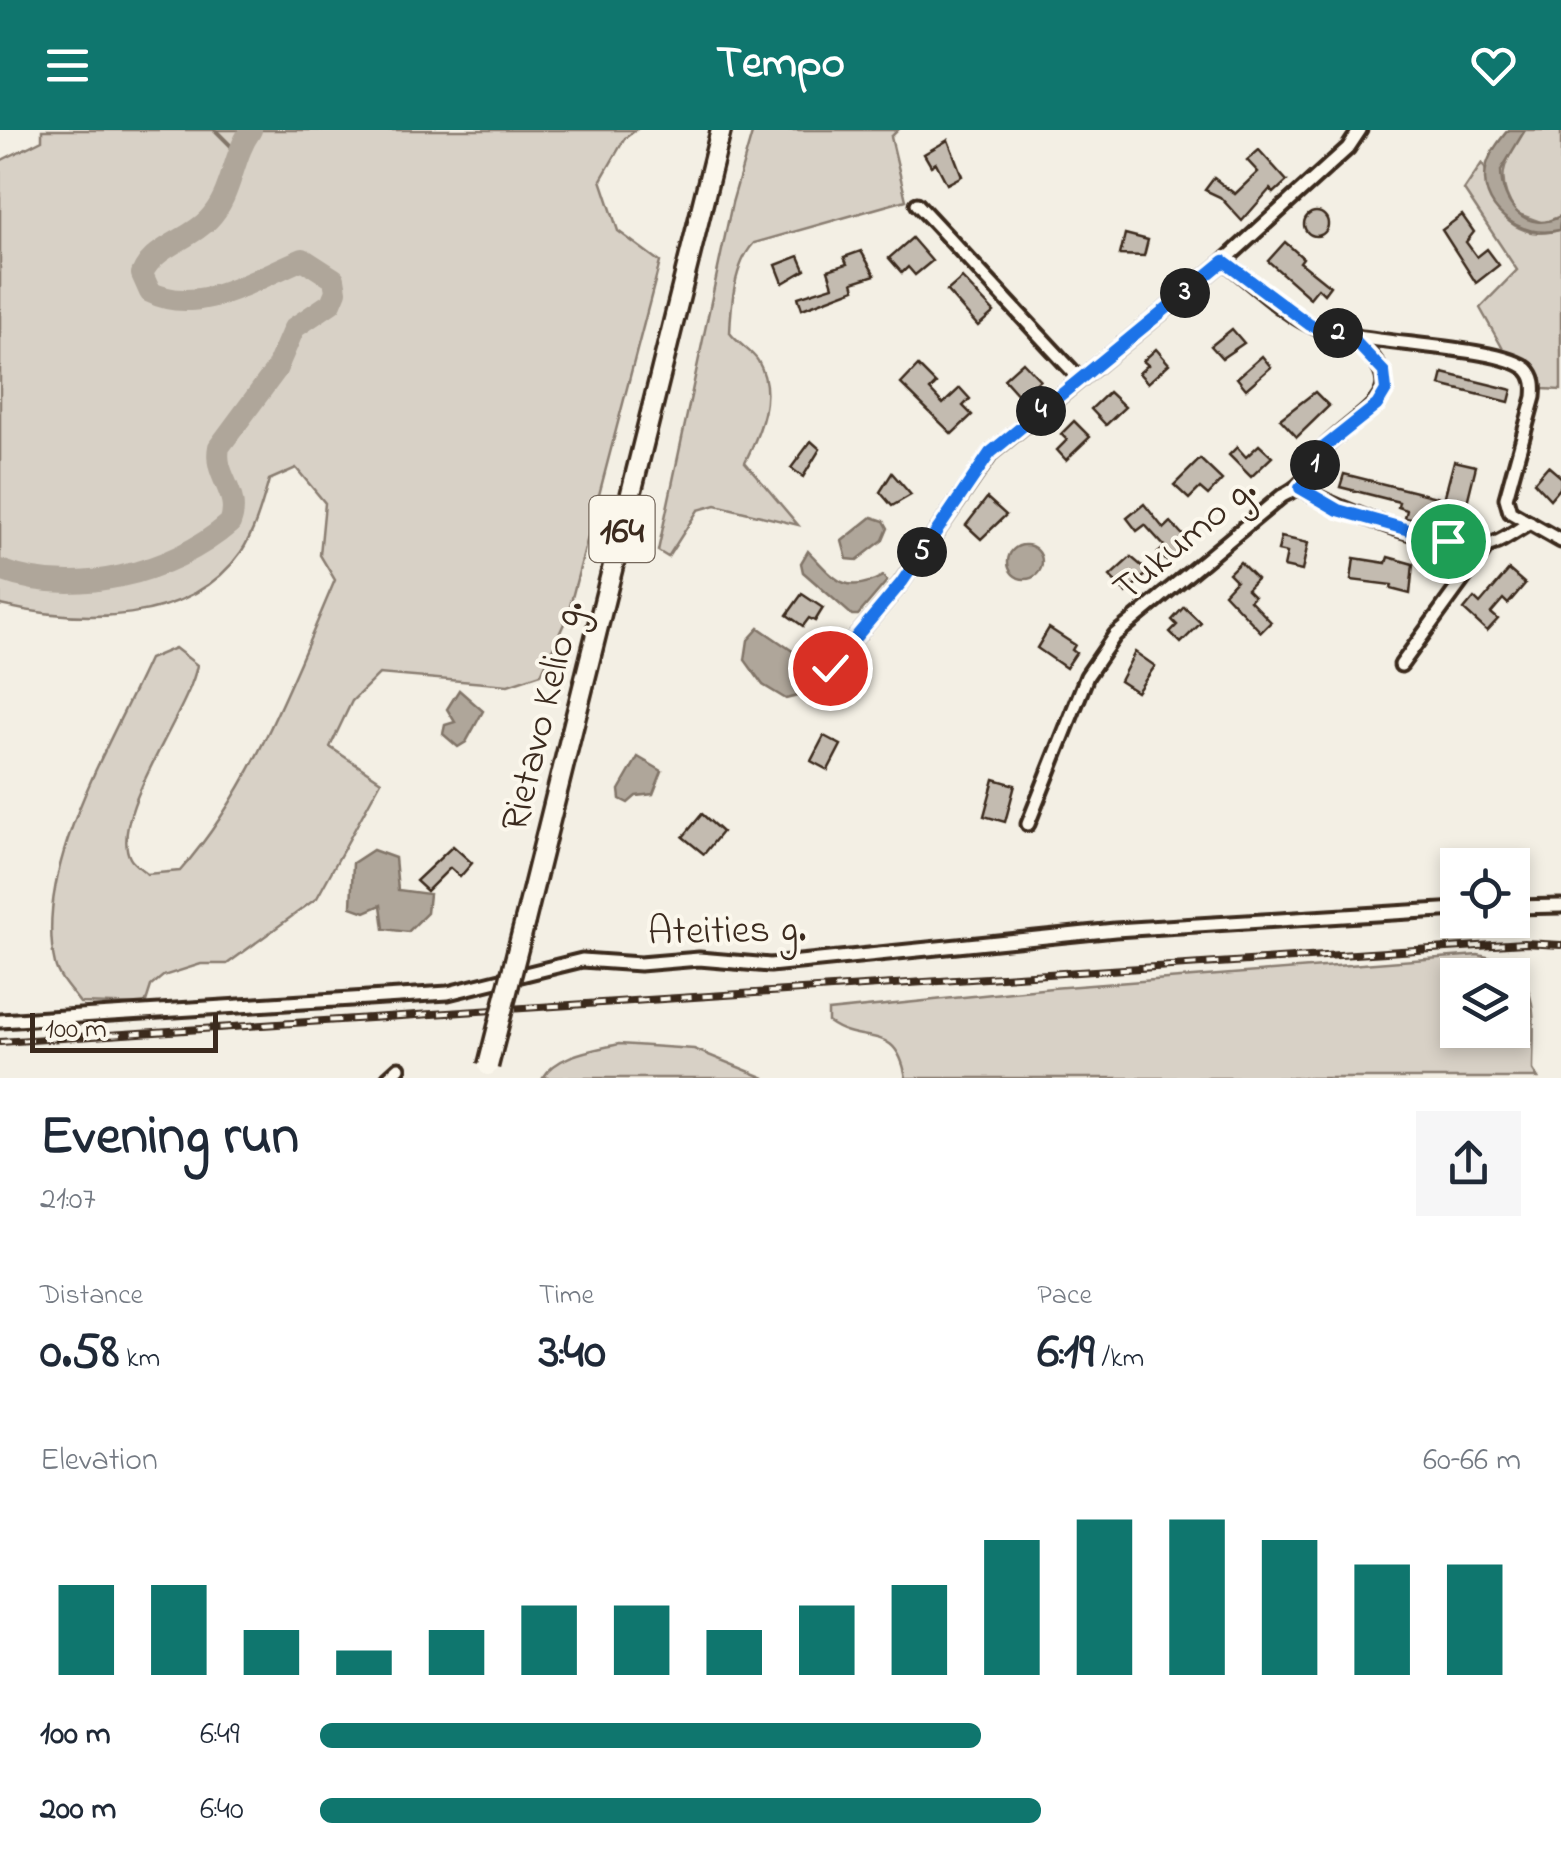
<!DOCTYPE html>
<html lang="en">
<head>
<meta charset="utf-8">
<style>
  body { margin:0; font-family:"Indie Flower",sans-serif; background:#f6f6f7; color:#1f2937; height:100vh; display:flex; flex-direction:column; font-size:38px; white-space:nowrap }
  * { box-sizing:border-box; margin:0 }
  p { font-size:32px; color:#747a83 }
  .icon { flex:none; width:55px; height:55px; fill:none; stroke:currentColor; stroke-width:2; stroke-linecap:round; stroke-linejoin:round }
  .map { position:relative; height:948px; overflow:hidden }
  .sheet { display:flex; flex-direction:column; background:#fff; flex:1 }
  .sheet>* { flex:none }
  .controls { position:absolute; left:1440px; top:718px; display:grid; gap:20px }
  .controls a { display:grid; place-items:center; width:90px; height:90px; border-radius:0px; background:#fff; box-shadow:0 5px 15px #0003; font-size:50px }
  .scale { position:absolute; left:30px; bottom:25px; width:188px; box-sizing:border-box; padding-left:10px; border:5px solid #3b2a1e; border-top:0; font-size:28px; line-height:35px; white-space:nowrap; color:#3b2a1e; -webkit-text-stroke:8px #fbf7ec; paint-order:stroke }
  .pin { position:absolute; display:grid; place-items:center; width:85px; height:85px; color:#fff; margin:-42px; border:5px solid #fff; border-radius:50%; box-shadow:0 2px 10px #0007 }
  .km { position:absolute; width:50px; height:50px; margin:-25px; border-radius:50%; background:#222; color:#fff; font-size:28px; line-height:50px; text-align:center }
  .round { display:grid; place-items:center; flex:none; width:105px; height:105px; border-radius:0px; background:#f6f6f7 }
  .summary { display:flex; align-items:center; justify-content:space-between; height:170px; padding:0 40px }
  h1 { font-size:55px; font-weight:800; line-height:75px }
  .metrics { display:grid; grid-template-columns:repeat(3,1fr); gap:15px; height:170px; padding:10px 40px }
  .metrics div { display:grid; align-content:center }
  .metrics b { font-size:50px; font-weight:800 }
  .metrics small { font-size:28px; font-weight:400 }
  .metrics p { font-size:28px }
  .chart { height:280px; padding:20px 40px }
  .chart p { display:flex; justify-content:space-between }
  .chart svg { width:100%; height:180px; margin-top:10px; stroke:#0f766e; stroke-width:6 }
  ul { padding:0 40px; list-style:none; font-size:32px }
  li { display:grid; grid-template-columns:160px 120px 1fr; align-items:center; height:75px }
  li i { height:25px; border-radius:12px; background:#0f766e }
  header { display:flex; justify-content:space-between; align-items:center; height:130px; padding:0 40px; background:#0f766e; color:#fff; font-size:45px; font-weight:800 }
  .map>svg:first-child { display:block }
</style>
</head>
<body>
<header><svg class="icon" aria-label="menu" viewBox="0 0 24 24"><path d="M4 6h16M4 12h16M4 18h16"/></svg>Tempo<svg class="icon" aria-label="heart" viewBox="0 0 24 24"><path d="M12 20l-8-8c-3-5 5-10 8-4 3-6 11-1 8 4z"/></svg></header>
<div class="map">
<svg width="1561" height="948" viewBox="0 0 1561 948">
  <rect width="100%" height="100%" fill="#f3efe4"/>
  <filter id="ink" filterUnits="userSpaceOnUse"><feTurbulence type="fractalNoise" baseFrequency=".01" numOctaves="2"/><feDisplacementMap in="SourceGraphic" scale="20" xChannelSelector="R" yChannelSelector="G"/><feConvolveMatrix kernelMatrix="1 2 1 2 8 2 1 2 1" color-interpolation-filters="sRGB"/></filter>
  <g filter="url(#ink)">
    <g fill="#d8d1c6" stroke="#8a7e72" stroke-width="2.5" fill-rule="evenodd">
      <path d="M42,0h594l-11,8 -24,42 17,51 42,31 -93,355 -26,57 -33,11 -129,-11 -27,27 -22,46 51,34 -64,117 -90,66h-26l-38,12 -12,10 -6,19 -65,-2c-8,-11 -22,-25 -25,-39 -22,-95 55,-218 94,-305l26,-11 22,17c-8,47 -89,152 -67,193 3,6 12,11 17,16l33,-3c72,-82 112,-191 155,-291l-15,-25 5,-52 -29,-35 -27,12c-7,24 -14,51 -28,72 -52,75 -163,71 -241,53v-444l42,-21z"/>
      <path d="M753,0h145l-7,7 15,63 -152,43c-20,21 -23,62 -24,90 7,10 23,19 28,28 19,33 2,71 -13,101l53,63 -82,-20 -18,5 -30,47 -10,-6 74,-348z"/>
      <path d="M1525,0h36v86l-18,7 -27,-10c-22,-33 -13,-52 9,-83z"/>
      <path d="M1482,33c6,8 4,12 6,22 8,37 39,56 73,44v161l-18,-1 -16,-24 -24,-16 -23,-41 37,-38 -53,-80z"/>
      <path d="M1478,825c66,11 55,61 55,115l5,8h-632c-10,-58 -42,-30 -78,-56v-11l224,-23zM1458,845h54v55h-54z"/>
      <path d="M619,914l75,5 71,29h-222c14,-24 51,-28 76,-34z"/>
    </g>
    <g fill="#afa69a" stroke="#817468" stroke-width="2.5">
      <path d="M1508,0h17l-24,40c0,34 25,65 60,46l-2,14c-38,10 -84,-22 -72,-66 4,-13 13,-24 21,-34z"/>
      <polygon points="872,387 884,391 888,398 883,410 857,430 847,429 842,411"/>
      <circle cx="1025" cy="432" r="17"/>
      <path d="M808,421c27,28 36,45 75,25l4,5 -29,34h-6l-49,-43 -2,-9z"/>
      <polygon points="759,498 816,537 823,551 819,561 786,569 763,555 745,530 748,510"/>
      <polygon points="459,560 483,581 466,612 458,617 443,604 445,595 455,592 447,579"/>
      <polygon points="638,627 662,641 653,664 636,666 628,673 620,669 619,660"/>
      <polygon points="373,720 395,728 398,760 429,764 427,783 408,802 384,799 381,775 365,782 351,777 353,733"/>
    </g>
    <g fill="none" stroke-linecap="round" stroke-linejoin="round">
      <polyline stroke="#817468" stroke-width="4" points="215,0 236,21"/>
      <path stroke="#afa69a" stroke-width="22" d="M0,440c75,28 171,4 230,-47 12,-30 -17,-46 -11,-76l57,-77 18,-42 37,-25 5,-12 -2,-12 -31,-20c-47,19 -104,58 -153,33l-8,-18c11,-27 47,-34 66,-54 25,-25 23,-62 43,-90"/>
    </g>
    <g fill="#c3bbb0" stroke="#3b2a1e" stroke-width="2.5">
      <polygon points="948,10 962,46 947,54 936,33 931,36 924,24"/>
      <polygon points="1259,20 1287,51 1274,63 1270,59 1242,91 1220,67 1205,60 1214,48 1235,64 1258,42 1247,30"/>
      <circle cx="1316" cy="94" r="12"/>
      <polygon points="1462,85 1474,102 1466,112 1477,127 1487,119 1499,135 1476,153 1442,100"/>
      <polygon points="1125,104 1148,110 1144,126 1120,125"/>
      <polygon points="912,108 932,131 915,145 908,137 902,143 889,128"/>
      <polygon points="1285,112 1303,128 1300,132 1330,156 1324,164 1318,158 1310,168 1268,131"/>
      <polygon points="861,121 875,145 853,152 855,159 802,179 798,167 833,156 828,140 847,134 844,127"/>
      <polygon points="799,126 805,140 783,153 776,135"/>
      <polygon points="962,148 994,182 978,196 947,161"/>
      <polygon points="1232,199 1244,213 1222,228 1211,216"/>
      <polygon points="1156,219 1169,234 1148,253 1139,243 1148,235 1143,231"/>
      <polygon points="1262,226 1271,237 1246,259 1237,248"/>
      <polygon points="1023,232 1040,250 1020,267 1004,249"/>
      <polygon points="918,236 936,254 930,260 943,274 960,258 970,269 963,276 972,285 952,304 901,254"/>
      <polygon points="1443,243 1512,260 1509,272 1440,255"/>
      <polygon points="1109,262 1125,277 1106,295 1091,279"/>
      <polygon points="1315,262 1329,276 1297,307 1280,289"/>
      <polygon points="1074,291 1090,307 1066,330 1057,320 1067,310 1061,304"/>
      <polygon points="811,311 820,319 803,347 791,338"/>
      <polygon points="1259,315 1272,327 1251,347 1229,325 1237,317 1246,327"/>
      <polygon points="1200,329 1222,350 1208,365 1200,358 1189,369 1174,355"/>
      <polygon points="1454,331 1476,336 1461,397 1405,388 1407,380 1398,377 1399,372 1340,357 1344,344 1444,369"/>
      <polygon points="1548,336 1561,347 1561,356 1550,369 1534,352"/>
      <polygon points="892,343 911,365 892,376 880,362"/>
      <polygon points="987,368 1006,385 981,409 966,395"/>
      <polygon points="1144,374 1164,399 1171,392 1189,412 1168,432 1158,423 1165,417 1145,395 1137,401 1127,388"/>
      <polygon points="1281,407 1308,413 1302,441 1284,437 1287,423 1278,421"/>
      <polygon points="1131,427 1149,442 1126,463 1110,446"/>
      <polygon points="1388,427 1413,434 1410,464 1391,459 1392,455 1351,450 1354,428 1386,433"/>
      <polygon points="1240,432 1257,449 1247,459 1254,466 1250,470 1271,492 1261,502 1224,463 1236,450 1229,443"/>
      <polygon points="1509,440 1525,454 1508,474 1503,469 1491,483 1498,489 1487,501 1464,480 1474,468 1480,474"/>
      <polygon points="802,464 823,478 815,491 809,488 803,496 787,485"/>
      <polygon points="1184,477 1201,493 1181,513 1170,502 1177,495 1172,490"/>
      <polygon points="1049,498 1075,515 1072,520 1076,523 1066,538 1037,518"/>
      <polygon points="1135,522 1155,536 1137,562 1120,551"/>
      <polygon points="824,606 841,615 828,640 811,631"/>
      <polygon points="994,649 1015,655 1005,692 984,686"/>
      <polygon points="702,684 722,702 704,724 683,707"/>
      <polygon points="453,716 472,733 460,747 450,738 427,761 416,751"/>
    </g>
    <g fill="none" stroke-linecap="round" stroke-linejoin="round">
      <defs>
        <g id="minor">
          <polyline points="917,74 1080,249"/>
          <polyline points="1224,131 1348,18 1360,0"/>
          <path d="M1300,358c37,21 145,64 188,57 13,-2 30,-16 42,-22"/>
          <polyline points="1401,535 1488,415"/>
          <path d="M830,538l71,-85 90,-130 233,-192c28,21 60,54 93,67 45,17 182,17 210,41 8,8 8,17 7,28l-28,101 4,14 51,29"/>
          <path d="M1028,694l59,-148 28,-41 167,-139c32,-15 24,-31 45,-51 46,-43 89,-53 23,-110"/>
          <polyline points="1512,777 1561,776"/>
          <polyline points="0,891 448,863 582,830 640,834 699,829 770,835 1115,800 1458,779"/>
          <polyline points="388,948 399,938"/>
        </g>
        <polyline id="primary" points="525,791 721,0"/>
      </defs>
      <use href="#minor" stroke="#3b2a1e" stroke-width="19"/>
      <use href="#primary" stroke="#3b2a1e" stroke-width="25"/>
      <use href="#minor" stroke="#fbf7ec" stroke-width="11"/>
      <use href="#primary" stroke="#fbf7ec" stroke-width="18"/>
      <defs>
        <polyline id="rail" points="0,912 1524,813 1561,815"/>
      </defs>
      <use href="#rail" stroke="#3b2a1e" stroke-width="8"/>
      <use href="#rail" stroke="#fbf7ec" stroke-width="4" stroke-dasharray="11" stroke-linecap="butt"/>
      <defs>
        <polyline id="primary-bridge" points="488,936 525,791"/>
      </defs>
      <use href="#primary-bridge" stroke="#3b2a1e" stroke-width="25" stroke-linecap="butt"/>
      <use href="#primary-bridge" stroke="#fbf7ec" stroke-width="18"/>
    </g>
  </g>
  <g fill="none" stroke-linecap="round" stroke-linejoin="round" filter="url(#ink)">
    <defs>
      <polyline id="route" points="830,538 902,452 990,323 1224,131 1310,195 1350,206 1384,242 1386,260 1377,275 1323,318 1311,346 1300,358 1338,380 1448,411"/>
    </defs>
    <use href="#route" stroke="#fff" stroke-width="20"/>
    <use href="#route" stroke="#1a73e8" stroke-width="12"/>
  </g>
  <g text-anchor="middle" stroke-width="8" stroke-linejoin="round" paint-order="stroke">
    <rect fill="#fbf7ec" stroke="#75685c" stroke-width="2.5" x="589.5" y="366" width="65" height="66" rx="8"/>
    <g font-size="38" font-weight="bold" fill="#3b2a1e">
      <text x="622" y="412">164</text>
    </g>
    <g font-size="40" fill="#3b2a1e" stroke="#fbf7ec">
      <text transform="translate(1183 407) rotate(-40)" y="14">Tukumo g.</text>
      <text transform="translate(540 585) rotate(-76)" y="14">Rietavo Kelio g.</text>
      <text transform="translate(727 798) rotate(-1)" y="14">Ateities g.</text>
    </g>
  </g>
</svg>
<div class="controls">
<a><svg class="icon" aria-label="locate" viewBox="0 0 24 24"><circle cx="12" cy="12" r="6"/><path d="M12 2v4M12 18v4M2 12h4M18 12h4"/></svg></a>
<a><svg class="icon" aria-label="layers" viewBox="0 0 24 24"><path d="M12 4l9 5-9 5-9-5zM3 14l9 5 9-5"/></svg></a>
</div>
<div class="scale">100 m</div>
<div class="pin" style="left:1448px;top:411px;background:#1e9e55"><svg class="icon" aria-label="arrive" viewBox="0 0 24 24"><path d="M6 21V4h12l-3 4 3 4H6"/></svg></div>
<div class="pin" style="left:830px;top:538px;background:#d93025"><svg class="icon" aria-label="check" viewBox="0 0 24 24"><path d="M5 12l5 5 9-10"/></svg></div>
<b class="km" style="left:1315px;top:335px">1</b>
<b class="km" style="left:1338px;top:203px">2</b>
<b class="km" style="left:1185px;top:163px">3</b>
<b class="km" style="left:1041px;top:281px">4</b>
<b class="km" style="left:922px;top:422px">5</b>
</div>
<section class="sheet">
<div class="summary"><div><h1>Evening run</h1><p>21:07</p></div><a class="round"><svg class="icon" aria-label="share" viewBox="0 0 24 24"><path d="M12 15V3M7 8l5-5 5 5M5 13v7h14v-7"/></svg></a></div>
<div class="metrics">
<div><p>Distance</p><b>0.58<small> km</small></b></div>
<div><p>Time</p><b>3:40</b></div>
<div><p>Pace</p><b>6:19<small> /km</small></b></div>
</div>
<div class="chart"><p><span>Elevation</span>60–66 m</p>
<svg viewBox="0 0 160 44" preserveAspectRatio="none"><path d="M5 44V22M15 44V22M25 44V33M35 44V38M45 44V33M55 44V27M65 44V27M75 44V33M85 44V27M95 44V22M105 44V11M115 44V6M125 44V6M135 44V11M145 44V17M155 44V17"/></svg>
</div>
<ul>
<li><b>100 m</b>6:49<i style="width:55%"></i></li>
<li><b>200 m</b>6:40<i style="width:60%"></i></li>
</ul>
</section>
</body>
</html>
